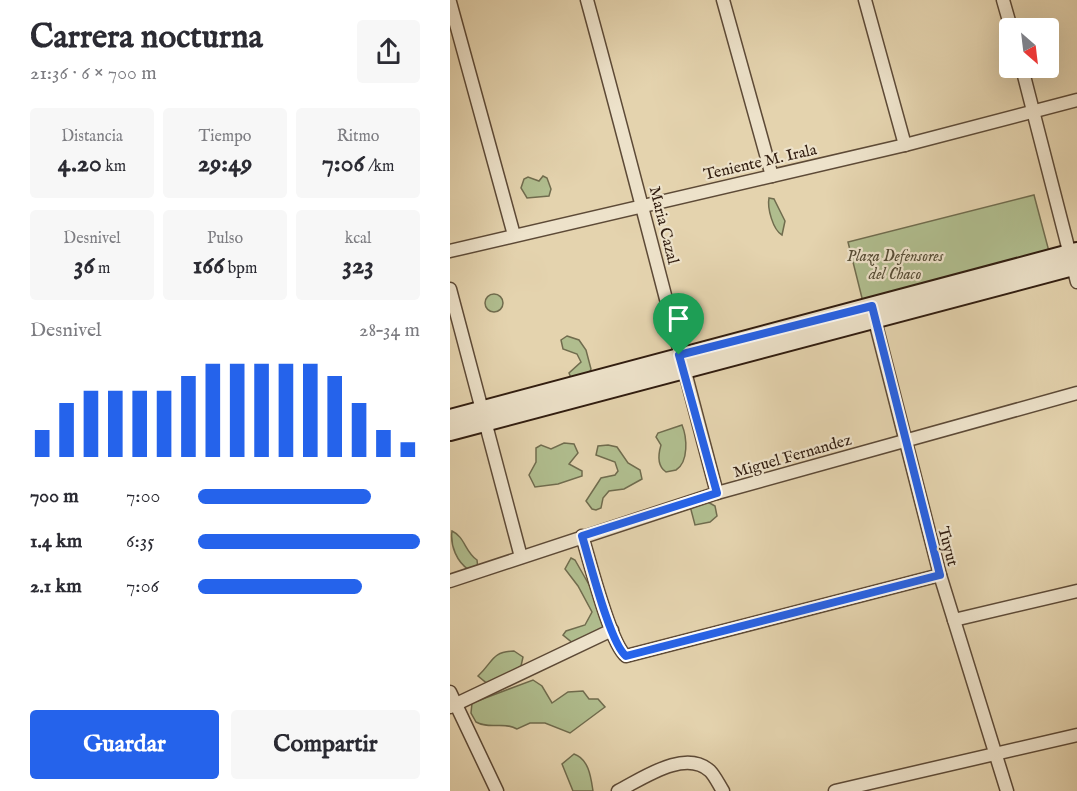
<!DOCTYPE html>
<html lang="es">
<head>
<meta charset="utf-8">
<style>
  body { margin:0; font-family:"IM FELL English",serif; background:#f7f7f7; color:#2b2b33; height:100vh; display:flex; flex-direction:column; font-size:22px; white-space:nowrap }
  * { box-sizing:border-box; margin:0 }
  p { font-size:20px; color:#7c7c81 }
  .icon { flex:none; width:33px; height:33px; fill:none; stroke:currentColor; stroke-width:2; stroke-linecap:round; stroke-linejoin:round }
  .map { position:relative; flex:1; overflow:hidden }
  .side { display:flex; flex-direction:column; background:#fff; width:450px }
  .side>* { flex:none }
  .needle { width:39px; rotate:152deg }
  .buttons { position:absolute; left:549px; top:18px; display:grid; gap:12px }
  .buttons a { display:grid; place-items:center; width:60px; height:60px; border-radius:6px; background:#fff; box-shadow:0 6px 24px #0002; font-size:30px }
  .pin { position:absolute; display:grid; place-items:center; width:51px; height:51px; color:#fff; margin:-62px -26px; border-radius:50% 50% 50% 0; rotate:-45deg; box-shadow:0 0 6px #0007 }
  .pin .icon { rotate:45deg }
  .round { display:grid; place-items:center; flex:none; width:63px; height:63px; border-radius:6px; background:#f7f7f7 }
  .headline { display:flex; align-items:center; justify-content:space-between; height:102px; padding:0 30px }
  h1 { font-size:33px; font-weight:800; line-height:45px }
  .figures { display:grid; grid-template-columns:repeat(3,1fr); gap:9px; height:102px; padding:6px 30px }
  .figures div { display:grid; align-content:center; border-radius:6px; background:#f7f7f7; text-align:center }
  .figures b { font-size:26px; font-weight:800 }
  .figures small { font-size:16px; font-weight:400 }
  .figures p { font-size:16px }
  .chart { height:168px; padding:12px 30px }
  .chart p { display:flex; justify-content:space-between }
  .chart svg { width:100%; height:108px; margin-top:6px; stroke:#2563eb; stroke-width:6 }
  .action { display:flex; gap:12px; margin-top:auto; padding:12px 30px }
  .action a { flex:1; height:69px; border-radius:6px; background:#2563eb; color:#fff; font-size:24px; font-weight:800; line-height:69px; text-align:center }
  .action a+a { background:#f7f7f7; color:#2b2b33 }
  ul { padding:0 30px; list-style:none; font-size:20px }
  li { display:grid; grid-template-columns:96px 72px 1fr; align-items:center; height:45px }
  li i { height:15px; border-radius:8px; background:#2563eb }
  main { display:flex; flex:1; min-height:0 }
  .map>svg:first-child { display:block }
</style>
</head>
<body>
<main>
<section class="side">
<div class="headline"><div><h1>Carrera nocturna</h1><p>21:36 · 6 × 700 m</p></div><a class="round"><svg class="icon" aria-label="share" viewBox="0 0 24 24"><path d="M12 15V3M7 8l5-5 5 5M5 13v7h14v-7"/></svg></a></div>
<div class="figures">
<div><p>Distancia</p><b>4.20<small> km</small></b></div>
<div><p>Tiempo</p><b>29:49</b></div>
<div><p>Ritmo</p><b>7:06<small> /km</small></b></div>
</div>
<div class="figures">
<div><p>Desnivel</p><b>36<small> m</small></b></div>
<div><p>Pulso</p><b>166<small> bpm</small></b></div>
<div><p>kcal</p><b>323</b></div>
</div>
<div class="chart"><p><span>Desnivel</span>28–34 m</p>
<svg viewBox="0 0 160 44" preserveAspectRatio="none"><path d="M5 44V33M15 44V22M25 44V17M35 44V17M45 44V17M55 44V17M65 44V11M75 44V6M85 44V6M95 44V6M105 44V6M115 44V6M125 44V11M135 44V22M145 44V33M155 44V38"/></svg>
</div>
<ul>
<li><b>700 m</b>7:00<i style="width:78%"></i></li>
<li><b>1.4 km</b>6:35<i style="width:100%"></i></li>
<li><b>2.1 km</b>7:06<i style="width:74%"></i></li>
</ul>
<div class="action"><a>Guardar</a><a>Compartir</a></div>
</section>
<div class="map">
<svg width="627" height="791" viewBox="0 0 627 791">
  <rect width="100%" height="100%" fill="#e4d3ae"/>
  <filter id="stains"><feTurbulence type="fractalNoise" baseFrequency=".00333" numOctaves="4"/><feColorMatrix values="0 0 0 0 .2 0 0 0 0 .09 0 0 0 0 .02 0 0 0 .5 -.17"/></filter>
  <radialGradient id="worn" r=".72"><stop offset=".6" stop-color="#630" stop-opacity="0"/><stop offset="1" stop-color="#630" stop-opacity=".3"/></radialGradient>
  <g fill="#b0bd8e" stroke="#706c4e" stroke-width="1.5">
    <polygon points="93,176 97,178 101,189 99,196 77,198 71,188 74,179 78,177 89,181"/>
    <polygon points="584,195 601,259 414,306 398,242"/>
    <path d="M319,198l5,1 11,22 -3,14c-9,-5 -15,-27 -13,-37z"/>
    <circle cx="44" cy="303" r="9"/>
    <polygon points="117,336 129,340 136,350 141,369 138,376 121,378 119,373 131,362 127,354 113,349 111,340"/>
    <path d="M232,425c5,12 7,37 -6,45l-10,2c-9,-6 -8,-17 -5,-27l-5,-8 2,-4z"/>
    <polygon points="114,443 124,444 128,453 119,464 132,471 132,476 108,484 85,487 79,475 86,462 86,448 91,445 101,449"/>
    <polygon points="158,445 167,447 178,463 190,470 192,479 174,489 159,491 153,498 151,508 146,510 142,509 136,501 151,478 165,475 168,471 165,462 146,455 148,446"/>
    <polygon points="256,501 265,506 267,516 260,522 245,525 240,506"/>
    <path d="M2,531c13,6 13,21 25,29l1,9 -9,1c-12,-8 -19,-24 -17,-39z"/>
    <polygon points="121,558 125,560 142,590 154,627 124,644 113,635 116,631 135,625 142,612 128,586 115,569"/>
    <path d="M64,651l9,6 -2,9 -32,19 -11,-9c16,-15 13,-24 36,-25z"/>
    <path d="M83,680l9,6 10,17 16,-11 15,-1 6,8h9l7,8 -35,26 -25,-10h-15l-13,6c-14,-8 -27,1 -41,-7l-5,-9 1,-10z"/>
    <path d="M124,754c15,5 17,24 19,37h-20l-11,-27z"/>
  </g>
  <g fill="none" stroke-linecap="round" stroke-linejoin="round">
    <defs>
      <g id="street">
        <path d="M137,0c45,164 86,329 130,493"/>
        <polyline points="273,0 322,176"/>
        <polyline points="415,0 455,145"/>
        <polyline points="553,0 561,28"/>
        <polyline points="0,2 64,235"/>
        <polyline points="572,68 627,282"/>
        <polyline points="0,251 455,145 627,100"/>
        <polyline points="0,289 71,557"/>
        <polyline points="423,313 490,575 557,791"/>
        <path d="M132,536c7,22 28,108 44,120l314,-81"/>
        <polyline points="0,581 267,493 627,393"/>
        <polyline points="504,620 627,591"/>
        <polyline points="0,692 47,791"/>
        <polyline points="0,707 162,630"/>
        <path d="M168,791c24,-12 67,-43 92,-20 5,5 9,14 13,20"/>
        <polyline points="385,791 627,735"/>
      </g>
      <g id="secondary">
        <polyline points="0,418 627,251"/>
        <polyline points="0,432 627,266"/>
      </g>
    </defs>
    <use href="#street" stroke="#5d4a37" stroke-width="15"/>
    <use href="#secondary" stroke="#301c0f" stroke-width="20"/>
    <use href="#street" stroke="#ede2ca" stroke-width="12"/>
    <use href="#secondary" stroke="#ede2ca" stroke-width="16"/>
  </g>
  <g fill="none" stroke-linecap="round" stroke-linejoin="round">
    <defs>
      <path id="route" d="M422,306l68,269 -314,81c-16,-12 -37,-98 -44,-120l135,-43 -38,-138z"/>
    </defs>
    <use href="#route" stroke="#fff" stroke-width="12"/>
    <use href="#route" stroke="#2563eb" stroke-width="8"/>
  </g>
  <g text-anchor="middle" stroke-width="4.5" stroke-linejoin="round" paint-order="stroke">
    <g font-size="16" fill="#301c0f" stroke="#ede2ca">
      <text transform="translate(310 161) rotate(-13)" y="6">Teniente M. Irala</text>
      <text transform="translate(215 225) rotate(76)" y="6">Maria Cazal</text>
      <text transform="translate(342 455) rotate(-16)" y="6">Miguel Fernandez</text>
      <text transform="translate(499 546) rotate(75)" y="6">Tuyut</text>
    </g>
    <g font-size="16" font-style="italic" fill="#564c35" stroke="#ede2ca">
      <text x="445" y="261">Plaza Defensores<tspan x="445" dy="18">del Chaco</tspan></text>
    </g>
  </g>
  <rect width="100%" height="100%" filter="url(#stains)"/>
  <rect width="100%" height="100%" fill="url(#worn)"/>
</svg>
<div class="buttons">
<a><svg class="needle" viewBox="-14 -14 28 28"><path d="M0-13l5 13h-10z" fill="#e53935"/><path d="M0 13l5-13h-10z" fill="#7c7c81"/></svg></a>
</div>
<div class="pin" style="left:229px;top:355px;background:#1e9e55"><svg class="icon" aria-label="arrive" viewBox="0 0 24 24"><path d="M6 21V4h12l-3 4 3 4H6"/></svg></div>
</div>
</main>
</body>
</html>
